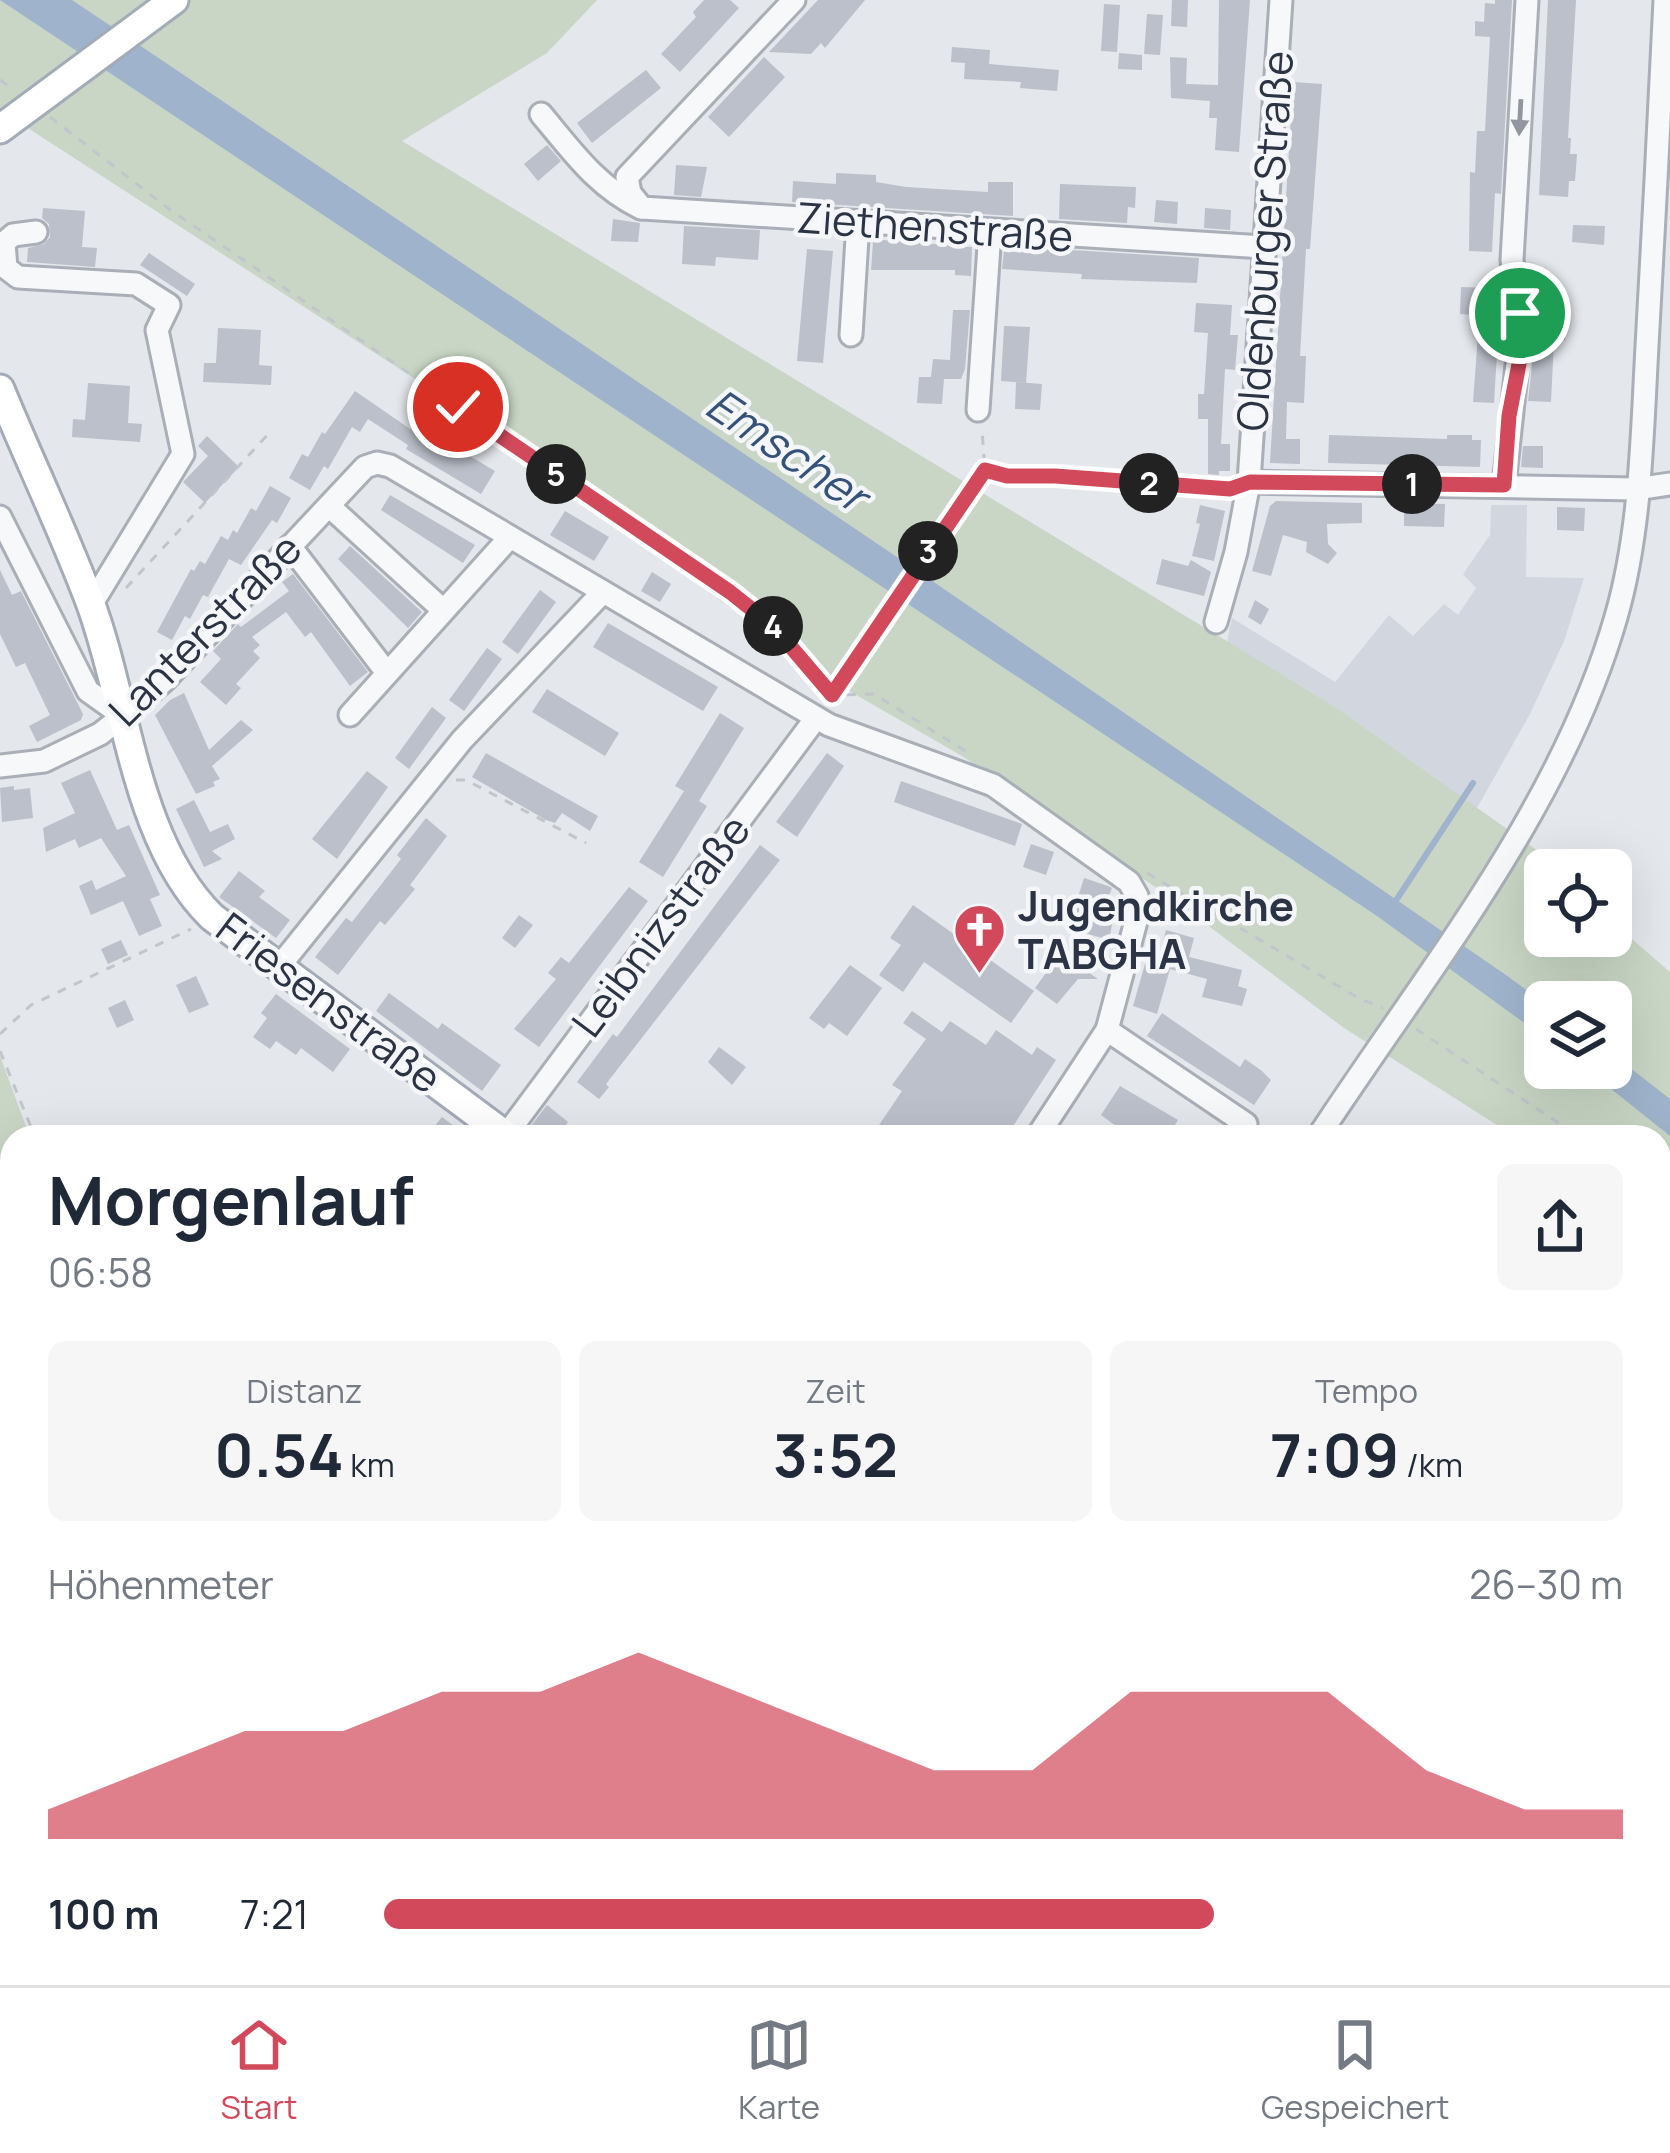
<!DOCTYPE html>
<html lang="de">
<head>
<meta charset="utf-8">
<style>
  body { margin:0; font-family:Manrope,sans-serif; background:#f6f6f7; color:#1f2937; height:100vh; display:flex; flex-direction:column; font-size:45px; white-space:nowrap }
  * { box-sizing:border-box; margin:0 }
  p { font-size:39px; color:#747a83 }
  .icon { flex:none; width:66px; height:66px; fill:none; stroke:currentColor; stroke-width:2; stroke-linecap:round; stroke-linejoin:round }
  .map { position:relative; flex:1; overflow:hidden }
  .details { position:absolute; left:0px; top:1125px; width:1671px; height:861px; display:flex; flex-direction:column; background:#fff; border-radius:36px 36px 0 0; box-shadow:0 12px 48px #0002 }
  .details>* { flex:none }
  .controls { position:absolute; left:1524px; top:849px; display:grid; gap:24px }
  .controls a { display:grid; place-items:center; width:108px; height:108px; border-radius:18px; background:#fff; box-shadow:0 12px 48px #0002; font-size:60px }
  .pin { position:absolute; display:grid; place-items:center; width:102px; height:102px; color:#fff; margin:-51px; border:6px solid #fff; border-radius:50%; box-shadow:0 3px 12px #0007 }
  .km { position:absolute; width:60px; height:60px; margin:-30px; border-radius:50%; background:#222; color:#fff; font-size:33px; line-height:60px; text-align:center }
  .round { display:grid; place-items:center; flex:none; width:126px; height:126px; border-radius:18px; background:#f6f6f7 }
  .summary { display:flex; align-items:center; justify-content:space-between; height:204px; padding:0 48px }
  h1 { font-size:66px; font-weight:700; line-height:90px }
  .stats { display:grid; grid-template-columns:repeat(3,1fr); gap:18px; height:204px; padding:12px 48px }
  .stats div { display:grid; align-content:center; border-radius:18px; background:#f6f6f7; text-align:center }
  .stats b { font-size:60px; font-weight:700 }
  .stats small { font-size:33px; font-weight:400 }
  .stats p { font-size:33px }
  .chart { height:336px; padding:24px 48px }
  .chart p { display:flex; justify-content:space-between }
  .chart svg { width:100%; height:216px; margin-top:12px; fill:#d1495b; opacity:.7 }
  ul { padding:0 48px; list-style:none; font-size:39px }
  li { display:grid; grid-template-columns:192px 144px 1fr; align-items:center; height:90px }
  li i { height:30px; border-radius:15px; background:#d1495b }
  .menu { display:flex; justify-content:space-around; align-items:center; height:168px; border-top:3px solid #e0e1e3; background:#fff; font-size:33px; color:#747a83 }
  .menu a { display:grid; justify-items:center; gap:6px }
  .menu .selected { color:#d1495b }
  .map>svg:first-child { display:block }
</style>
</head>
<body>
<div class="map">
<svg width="1670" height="1985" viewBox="0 0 1670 1985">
  <rect width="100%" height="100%" fill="#e4e7ec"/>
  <polygon fill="#d2d6de" points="1491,505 1527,505 1526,577 1584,578 1564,641 1530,714 1477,808 1337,708 1227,642 1232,618 1335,682 1389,615 1413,636 1444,604 1458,615 1476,588 1463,574 1490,535"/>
  <g fill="#c9d6c5" fill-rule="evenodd">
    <path d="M0,0h597l-50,53 -145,88 935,567 198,141 20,21h-10v66h66v-15l59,51v418l-11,-7v-246h-143l-172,-109 -174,-131 -208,-141 -137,-79 -399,-291 -426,-276zM1545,1002h66v66h-66z"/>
    <polygon points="0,1056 30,1137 12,1137 12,1344 0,1348"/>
  </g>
  <g fill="#9fb4cc">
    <polygon points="0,0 72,0 172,67 925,576 1506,975 1545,1004 1545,1038 1377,916"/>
    <polygon points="1611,1053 1670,1099 1670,1136 1585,1068 1611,1068"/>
  </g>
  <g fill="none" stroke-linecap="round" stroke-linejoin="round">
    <polyline stroke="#9fb4cc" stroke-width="6" points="1397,899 1473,783"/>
  </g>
  <g fill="#bbc0ca">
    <polygon points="704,0 730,0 739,8 680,72 661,54 696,17 693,12"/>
    <polygon points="818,0 865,0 825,48 821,43 811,54 769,52"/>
    <polygon points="1172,0 1188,0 1187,27 1171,26"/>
    <polygon points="1219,0 1250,0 1239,152 1215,150 1217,118 1209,118 1210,101 1171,98 1170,57 1187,58 1186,84 1218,85"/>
    <polygon points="1495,0 1512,0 1501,194 1495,193 1492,252 1469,251 1470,172 1475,173 1477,131 1485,131 1490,37 1475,36 1475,21 1484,22 1485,3 1495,4"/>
    <polygon points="1548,0 1576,0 1568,138 1571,138 1570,154 1577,154 1575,181 1569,181 1568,197 1539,195"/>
    <polygon points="1104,4 1120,5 1117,52 1101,51"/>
    <polygon points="1147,14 1163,15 1160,55 1144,54"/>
    <polygon points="952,47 990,50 989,64 1059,70 1057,91 1020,88 1021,82 964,79 965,63 951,62"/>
    <polygon points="1119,53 1142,55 1142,70 1118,69"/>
    <polygon points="764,57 785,77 729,137 708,117"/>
    <polygon points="646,70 661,88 592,143 577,123"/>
    <polygon points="1293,82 1322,84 1310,249 1306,249 1300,356 1306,356 1304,403 1287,402 1286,439 1300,439 1300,464 1270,463"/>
    <polygon points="547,145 561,161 538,181 524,164"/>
    <polygon points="676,165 707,167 701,197 674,195"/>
    <polygon points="836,173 876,175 876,182 906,187 988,192 988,182 1013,182 1013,216 792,202 793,181 836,184"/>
    <polygon points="1060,184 1136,187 1135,208 1128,207 1127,223 1059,219"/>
    <polygon points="1156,200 1178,202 1177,224 1154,222"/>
    <polygon points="43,208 85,211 82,247 97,248 95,267 27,262 28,248 44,244 50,237 49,224 42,218"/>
    <polygon points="1205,208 1231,210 1230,230 1204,228"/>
    <polygon points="613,219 640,223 638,242 611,241"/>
    <polygon points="1573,225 1605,226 1604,245 1572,242"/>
    <polygon points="684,226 760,230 758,260 716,257 715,266 682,264"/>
    <polygon points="884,240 972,247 971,276 955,275 955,270 871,270 873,242"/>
    <polygon points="1009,246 1199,258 1197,283 1081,279 1082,274 1002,269 1004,250 1009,251"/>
    <polygon points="807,249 833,251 823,363 797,361"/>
    <polygon points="149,253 195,284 187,296 140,265"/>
    <polygon points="1461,287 1489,288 1488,316 1460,314"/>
    <polygon points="1543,294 1567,295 1565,340 1554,339 1551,402 1528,401 1536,331 1534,311 1542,311"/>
    <polygon points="1196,303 1232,305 1230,335 1238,335 1235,370 1225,369 1221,444 1230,444 1230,471 1219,471 1219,475 1208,474 1208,419 1198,419 1198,394 1204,394 1208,333 1194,332"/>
    <polygon points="953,310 970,310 965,369 961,379 944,379 942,404 917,403 919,377 931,377 933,359 950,360"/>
    <polygon points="1004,326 1030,327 1026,383 1001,381"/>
    <polygon points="218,328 261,330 259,365 272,366 271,385 203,382 204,363 216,363"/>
    <polygon points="1478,335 1498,336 1494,403 1473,402"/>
    <polygon points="1016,382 1042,384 1040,410 1015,409"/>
    <polygon points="88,383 130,386 128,423 142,424 140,442 72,437 73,419 85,420"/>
    <polygon points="355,391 416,433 419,426 495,471 481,494 406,449 408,445 368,419 360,432 352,427 328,469 324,466 310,490 289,478 302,454 308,457 322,432 325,434"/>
    <polygon points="1329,435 1447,439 1447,435 1472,435 1472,440 1481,440 1480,467 1328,463"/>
    <polygon points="207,436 239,467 205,503 183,482 208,456 198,446"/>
    <polygon points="1523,446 1543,446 1543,468 1521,467"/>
    <polygon points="270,486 291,498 277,523 272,520 241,565 229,559 208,597 203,595 190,619 185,616 172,640 157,632 191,569 194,571 200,561 205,564 221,536 228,540 233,530 237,533 251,508 256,511"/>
    <polygon points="390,495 475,545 463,563 381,510"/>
    <polygon points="1276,501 1362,503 1362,523 1327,524 1328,544 1337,553 1328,564 1306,552 1307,542 1283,535 1271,576 1252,571 1270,506"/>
    <polygon points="1404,503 1445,504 1444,527 1404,526"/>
    <polygon points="1200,505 1225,511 1214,561 1192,556 1200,524 1196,523"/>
    <polygon points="1557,507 1585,508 1584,531 1557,530"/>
    <polygon points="565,511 609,537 594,561 550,535"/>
    <polygon points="350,546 422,612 408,628 338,559"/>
    <polygon points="1162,559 1188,566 1191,560 1211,572 1204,596 1156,584"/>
    <polygon points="0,570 12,595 21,591 83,714 81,720 37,742 29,726 50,715 25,663 16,667 0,634"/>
    <polygon points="652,572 671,584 660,602 641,591"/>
    <polygon points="293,574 368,672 350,686 311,632 305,637 286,612 252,637 260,645 253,651 260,658 236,684 241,688 226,705 200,682 221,659 213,651 238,624 241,627 289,591 282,582"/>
    <polygon points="540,590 556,602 518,654 502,642"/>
    <polygon points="1255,600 1269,609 1261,625 1248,617"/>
    <polygon points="608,623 718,687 703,711 593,647"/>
    <polygon points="487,648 502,659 464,711 449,700"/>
    <polygon points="547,689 619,733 605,756 532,712"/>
    <polygon points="184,693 209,750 241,720 253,730 212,766 220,779 213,782 215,786 196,794 155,715 170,700"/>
    <polygon points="432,707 446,718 409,769 395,758"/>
    <polygon points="720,713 744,728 699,801 707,806 663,877 639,862 684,791 675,786"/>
    <polygon points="486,753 598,816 590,831 562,813 555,823 546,820 472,777"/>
    <polygon points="827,753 844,766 797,837 776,822"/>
    <polygon points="90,770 117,830 129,825 160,895 150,899 162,926 139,936 123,901 91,915 79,886 92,880 96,890 126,876 101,838 79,848 75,839 46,852 43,828 75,813 61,783"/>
    <polygon points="367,771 388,787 337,859 312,839"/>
    <polygon points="901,781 1022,824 1015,846 894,802"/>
    <polygon points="14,786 14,790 30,788 33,818 2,822 0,788"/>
    <polygon points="194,800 210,832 228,824 235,839 212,851 222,859 204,867 176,809"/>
    <polygon points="426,818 447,836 410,885 415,889 385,925 380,921 338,975 315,957 346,918 352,922 401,859 397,855"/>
    <polygon points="1031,844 1054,852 1046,875 1023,867"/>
    <polygon points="760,845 780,860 606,1084 609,1087 599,1099 577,1082 613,1034 617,1037"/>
    <polygon points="239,871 265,891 259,897 290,920 276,938 219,897"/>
    <polygon points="1084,878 1108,886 1112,888 1109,896 1117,899 1109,940 1081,932 1086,917 1073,913"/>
    <polygon points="629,887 648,901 539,1047 514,1029 556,979 548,973 561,957 569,963"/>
    <polygon points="913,905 1034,991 1011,1023 924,962 903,992 879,975 901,945 890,938"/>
    <polygon points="519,915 533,925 515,948 502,938"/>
    <polygon points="1166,930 1194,938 1189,957 1242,970 1238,986 1247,989 1242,1006 1202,997 1207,979 1170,969 1157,1014 1133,1006 1145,964 1156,967"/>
    <polygon points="121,940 128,955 108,964 101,949"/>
    <polygon points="1059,942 1084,960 1082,968 1098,979 1078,979 1057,1004 1035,988 1056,959 1050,955"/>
    <polygon points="850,965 882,988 847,1036 829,1023 824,1029 809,1018"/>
    <polygon points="196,976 209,1005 189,1013 176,985"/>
    <polygon points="389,993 438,1029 442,1023 501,1065 482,1091 376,1011"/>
    <polygon points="276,994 350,1049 333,1072 301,1048 296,1055 276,1041 270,1049 253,1037 267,1018 261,1013"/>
    <polygon points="125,1000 134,1020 117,1028 108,1008"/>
    <polygon points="912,1011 942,1032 950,1021 986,1045 996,1030 1032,1055 1037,1047 1056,1060 1006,1137 871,1137 902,1091 892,1085 926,1039 903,1023"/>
    <polygon points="1162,1013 1240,1067 1245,1059 1262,1071 1271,1080 1254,1105 1147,1036"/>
    <polygon points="719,1047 746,1067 732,1085 708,1062"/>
    <polygon points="1120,1086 1178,1120 1173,1128 1186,1137 1131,1137 1101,1115"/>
    <polygon points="547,1105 568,1122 557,1137 545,1137 531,1126"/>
    <polygon points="442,1117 469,1137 426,1137"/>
  </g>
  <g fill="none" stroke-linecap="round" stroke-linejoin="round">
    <defs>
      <g id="minor">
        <polyline points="794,0 627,177 630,193 642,208 1264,247"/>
        <path d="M541,114c31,37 56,73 100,94"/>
        <polyline points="36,232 13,235 4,243 6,268 18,277 136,284 169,305 157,330 183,454 91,605"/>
        <polyline points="851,335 858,222"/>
        <polyline points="978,410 990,231"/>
        <polyline points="1249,482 1636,489 1670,484"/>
        <polyline points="1504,485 1521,329 1512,260 1527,0"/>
        <polyline points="329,506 443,610"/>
        <polyline points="0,517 88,691 123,716"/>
        <polyline points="290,546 387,673"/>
        <polyline points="1216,622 1236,552 1249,482 1281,0"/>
        <polyline points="350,715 510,537"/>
        <polyline points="0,766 44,761 100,734 123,716 165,680 365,467 377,463 390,466 829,725 993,785 1129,882 1137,896 1139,910 1107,1030 1037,1137"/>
        <polyline points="278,968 462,740 603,592"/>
        <polyline points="1107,1030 1246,1124"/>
        <polyline points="506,1135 816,718"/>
        <path d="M1318,1137c108,-165 243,-328 298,-520 25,-86 26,-182 31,-271 6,-115 13,-231 18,-346"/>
        <polyline points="1659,1406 1670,1413"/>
        <polyline points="0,1552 12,1569"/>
        <polyline points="1659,1674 1670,1658"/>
        <polyline points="0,1683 12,1679"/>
        <polyline points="0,1914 12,1910"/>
        <polyline points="42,1974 45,1985"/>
        <polyline points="202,1974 206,1985"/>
        <polyline points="646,1974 651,1985"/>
        <polyline points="990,1974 995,1985"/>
        <polyline points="1170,1985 1210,1974"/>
      </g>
      <g id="major">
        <polyline points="0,129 174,0"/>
        <path d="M0,389c29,71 63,141 90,213 37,98 44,239 122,315l296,220"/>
        <polyline points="1569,1974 1575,1985"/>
      </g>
    </defs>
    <use href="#minor" stroke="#a9aeb7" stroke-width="27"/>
    <use href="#major" stroke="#a3abb8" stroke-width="33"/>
    <g stroke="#c2c5cb" stroke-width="3" stroke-dasharray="9 9" stroke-linecap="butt">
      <polyline points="0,80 14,90"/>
      <polyline points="50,117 169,209 729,592 774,627 832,695 874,694 970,754"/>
      <polyline points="986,470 1007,476 1055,475 1227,489"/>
      <polyline points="126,588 272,430"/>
      <polyline points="827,702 985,470 982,430"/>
      <polyline points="456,780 466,780 586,843"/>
      <polyline points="1147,873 1360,999 1383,1008"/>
      <polyline points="1416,1029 1580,1137"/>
      <polyline points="0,1034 31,1005 191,929"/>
      <polyline points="0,1051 35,1137"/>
      <polyline points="1659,1198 1670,1207"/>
      <polyline points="0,1350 12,1345"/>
      <polyline points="0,1413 12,1410"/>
    </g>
    <use href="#minor" stroke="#f7f8fa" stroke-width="21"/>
    <use href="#major" stroke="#fff" stroke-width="27"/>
  </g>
  <defs><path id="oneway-solid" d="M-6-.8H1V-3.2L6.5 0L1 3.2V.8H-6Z" transform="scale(3)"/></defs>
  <use fill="#9196a0" href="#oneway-solid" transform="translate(1520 117) rotate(93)"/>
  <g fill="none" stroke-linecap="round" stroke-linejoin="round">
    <defs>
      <polyline id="route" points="458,407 730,592 774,627 832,695 985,470 1007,476 1055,476 1230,489 1250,482 1504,485 1509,416 1519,364 1520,313"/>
    </defs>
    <use href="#route" stroke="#fff" stroke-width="24"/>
    <use href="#route" stroke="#d1495b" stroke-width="15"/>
  </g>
  <defs>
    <symbol id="church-pin" viewBox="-11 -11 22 30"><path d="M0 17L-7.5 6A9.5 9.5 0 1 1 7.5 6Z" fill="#d1495b" stroke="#f4f6f9"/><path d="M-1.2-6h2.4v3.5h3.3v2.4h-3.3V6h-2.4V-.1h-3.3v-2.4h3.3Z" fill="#fff"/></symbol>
  </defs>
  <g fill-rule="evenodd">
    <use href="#church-pin" x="950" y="900" width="59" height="81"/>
  </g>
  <g text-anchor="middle" stroke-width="9" stroke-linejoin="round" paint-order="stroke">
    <g font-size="42" fill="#2b3445" stroke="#f4f6f9">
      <text transform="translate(935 227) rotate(4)" y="15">Ziethenstraße</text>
      <text transform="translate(1265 241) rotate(-86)" y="15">Oldenburger Straße</text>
      <text transform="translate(205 630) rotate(-45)" y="15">Lanterstraße</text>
      <text transform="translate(661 926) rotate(-53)" y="15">Leibnizstraße</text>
      <text transform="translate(329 1003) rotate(37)" y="15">Friesenstraße</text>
    </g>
    <g font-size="42" font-weight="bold" fill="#2b3445" stroke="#f4f6f9" text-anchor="start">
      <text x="1018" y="921">Jugendkirche<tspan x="1018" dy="48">TABGHA</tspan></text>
    </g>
    <g font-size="45" font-style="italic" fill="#34527a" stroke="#f4f6f9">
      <text transform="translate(787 450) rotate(34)" y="16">Emscher</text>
    </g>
  </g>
</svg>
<div class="controls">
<a><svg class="icon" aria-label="locate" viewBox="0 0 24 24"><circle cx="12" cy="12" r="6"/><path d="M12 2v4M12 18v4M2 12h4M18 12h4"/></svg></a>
<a><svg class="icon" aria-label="layers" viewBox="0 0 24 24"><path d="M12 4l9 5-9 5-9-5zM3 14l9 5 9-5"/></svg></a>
</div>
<div class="pin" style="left:1520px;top:313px;background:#1e9e55"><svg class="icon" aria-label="arrive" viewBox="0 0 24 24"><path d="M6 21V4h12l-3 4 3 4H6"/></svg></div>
<div class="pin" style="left:458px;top:407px;background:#d93025"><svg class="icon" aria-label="check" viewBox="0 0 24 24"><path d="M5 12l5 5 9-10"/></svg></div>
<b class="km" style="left:1412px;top:484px">1</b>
<b class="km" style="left:1149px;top:483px">2</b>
<b class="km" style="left:928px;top:551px">3</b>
<b class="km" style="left:773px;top:626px">4</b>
<b class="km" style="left:556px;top:474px">5</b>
<section class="details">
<div class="summary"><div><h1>Morgenlauf</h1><p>06:58</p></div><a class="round"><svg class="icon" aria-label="share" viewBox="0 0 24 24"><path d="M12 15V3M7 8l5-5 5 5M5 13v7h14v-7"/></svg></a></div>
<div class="stats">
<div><p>Distanz</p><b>0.54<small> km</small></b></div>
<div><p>Zeit</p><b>3:52</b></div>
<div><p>Tempo</p><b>7:09<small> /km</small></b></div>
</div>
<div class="chart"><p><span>Höhenmeter</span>26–30 m</p>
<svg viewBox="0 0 160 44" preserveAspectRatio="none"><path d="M0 44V38L10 30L20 22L30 22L40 14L50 14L60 6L70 14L80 22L90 30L100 30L110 14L120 14L130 14L140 30L150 38L160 38V44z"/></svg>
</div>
<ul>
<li><b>100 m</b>7:21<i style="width:67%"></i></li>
</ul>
</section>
</div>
<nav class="menu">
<a class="selected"><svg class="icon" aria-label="home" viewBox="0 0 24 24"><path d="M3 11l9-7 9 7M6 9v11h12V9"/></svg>Start</a>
<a><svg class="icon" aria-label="map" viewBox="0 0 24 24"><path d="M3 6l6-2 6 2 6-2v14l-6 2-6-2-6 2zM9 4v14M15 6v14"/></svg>Karte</a>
<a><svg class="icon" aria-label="saved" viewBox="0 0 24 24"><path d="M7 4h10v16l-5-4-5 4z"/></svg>Gespeichert</a>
</nav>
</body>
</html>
